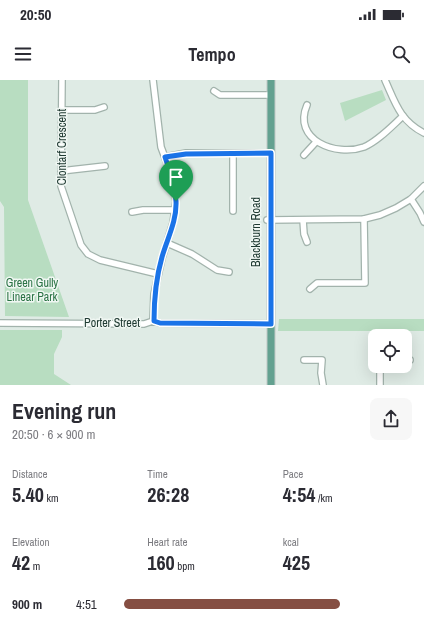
<!DOCTYPE html>
<html lang="en">
<head>
<meta charset="utf-8">
<style>
  body { margin:0; font-family:"Archivo Narrow",sans-serif; background:#f7f7f7; color:#2b2b33; height:100vh; display:flex; flex-direction:column; font-size:15px; white-space:nowrap }
  * { box-sizing:border-box; margin:0 }
  p { font-size:13px; color:#7c7c81 }
  .icon { flex:none; width:22px; height:22px; fill:none; stroke:currentColor; stroke-width:2; stroke-linecap:round; stroke-linejoin:round }
  .map { position:relative; height:305px; overflow:hidden }
  .details { display:flex; flex-direction:column; background:#fff; flex:1 }
  .details>* { flex:none }
  .fabs { position:absolute; left:368px; top:249px; display:grid; gap:8px }
  .fabs a { display:grid; place-items:center; width:44px; height:44px; border-radius:8px; background:#fff; box-shadow:0 4px 16px #0002; font-size:20px }
  .pin { position:absolute; display:grid; place-items:center; width:34px; height:34px; color:#fff; margin:-41px -17px; border-radius:50% 50% 50% 0; rotate:-45deg; box-shadow:0 0 4px #0007 }
  .pin .icon { rotate:45deg }
  .round { display:grid; place-items:center; flex:none; width:42px; height:42px; border-radius:8px; background:#f7f7f7 }
  .overview { display:flex; align-items:center; justify-content:space-between; height:68px; padding:0 12px }
  h1 { font-size:22px; font-weight:700; line-height:30px }
  .metrics { display:grid; grid-template-columns:repeat(3,1fr); gap:6px; height:68px; padding:4px 12px }
  .metrics div { display:grid; align-content:center }
  .metrics b { font-size:20px; font-weight:700 }
  .metrics small { font-size:11px; font-weight:400 }
  .metrics p { font-size:11px }
  ul { padding:0 12px; list-style:none; font-size:13px }
  li { display:grid; grid-template-columns:64px 48px 1fr; align-items:center; height:30px }
  li i { height:10px; border-radius:5px; background:#854e42 }
  .status { display:flex; justify-content:space-between; align-items:center; height:28px; padding:0 20px; background:#fff; direction:ltr }
  .status svg { height:11px; fill:currentColor }
  header { display:flex; justify-content:space-between; align-items:center; height:52px; padding:0 12px; background:#fff; font-size:18px; font-weight:700 }
  .map>svg:first-child { display:block }
</style>
</head>
<body>
<div class="status"><b>20:50</b><svg viewBox="0 0 49 12"><path d="M0 12V9h3v3zM5 12V6h3v6zM10 12V3h3v9zM15 12V0h3v12zM26 1h20v11H26zM47 4h2v5h-2z"/></svg></div>
<header><svg class="icon" aria-label="menu" viewBox="0 0 24 24"><path d="M4 6h16M4 12h16M4 18h16"/></svg>Tempo<svg class="icon" aria-label="search" viewBox="0 0 24 24"><circle cx="10" cy="10" r="6"/><path d="M15 15l6 6"/></svg></header>
<div class="map">
<svg width="424" height="305" viewBox="0 0 424 305">
  <rect width="100%" height="100%" fill="#dfebe5"/>
  <g fill="#b8ddc1">
    <polygon points="0,0 28,0 28,120 69,237 5,236 4,127 0,121"/>
    <polygon points="382,10 386,20 345,41 340,23"/>
    <polygon points="279,239 424,239 424,251 278,251"/>
    <polygon points="0,250 62,250 62,257 54,274 54,294 71,305 0,305"/>
  </g>
  <g fill="none" stroke-linecap="round" stroke-linejoin="round">
    <defs>
      <g id="minor">
        <polyline points="62,0 61,106 81,165 88,174 100,180 158,194"/>
        <polyline points="153,0 161,67 170,91 176,121 173,143 162,178 154,214 153,241"/>
        <path d="M385,0c10,22 15,41 39,53"/>
        <polyline points="214,11 220,15 268,15"/>
        <path d="M307,25c-15,35 29,52 57,42 14,-6 27,-20 39,-31"/>
        <polyline points="62,30 95,30 104,27"/>
        <polyline points="233,74 233,131"/>
        <polyline points="304,75 316,62"/>
        <polyline points="165,77 186,73 271,73"/>
        <polyline points="61,91 105,86"/>
        <polyline points="411,119 420,133 424,142"/>
        <polyline points="132,132 143,130 175,130"/>
        <polyline points="267,140 364,139 380,135 396,128 411,119 424,106"/>
        <polyline points="303,140 304,154 307,162"/>
        <polyline points="167,163 192,174 217,190 229,192"/>
        <polyline points="310,209 317,203 365,203 364,139"/>
        <polyline points="0,243 144,244 153,241 160,243 271,244"/>
        <polyline points="304,280 322,280 321,293 323,305"/>
        <polyline points="405,280 410,280"/>
        <polyline points="380,286 380,305"/>
      </g>
      <polyline id="major" points="271,305 271,0"/>
    </defs>
    <use href="#minor" stroke="#a2b3ac" stroke-width="8"/>
    <use href="#major" stroke="#c1c8c6" stroke-width="9"/>
    <use href="#minor" stroke="#fff" stroke-width="5.5"/>
    <use href="#major" stroke="#63a190" stroke-width="7"/>
  </g>
  <g fill="none" stroke-linecap="round" stroke-linejoin="round">
    <defs>
      <path id="route" d="M271,73v171l-111,-1 -6,-2c0,-22 2,-43 8,-64 5,-18 15,-36 14,-56 -1,-14 -6,-30 -11,-44l21,-3z"/>
    </defs>
    <use href="#route" stroke="#fff" stroke-width="8"/>
    <use href="#route" stroke="#1a73e8" stroke-width="5"/>
  </g>
  <g text-anchor="middle" stroke-width="3" stroke-linejoin="round" paint-order="stroke">
    <g font-size="12" fill="#203b33" stroke="#f0f7f3">
      <text transform="translate(62 67) rotate(-90)" y="4">Clontarf Crescent</text>
      <text transform="translate(256 152) rotate(-90)" y="4">Blackburn Road</text>
      <text x="112" y="247">Porter Street</text>
    </g>
    <g font-size="12" fill="#2a7244" stroke="#f0f7f3">
      <text x="32" y="207">Green Gully<tspan x="32" dy="14">Linear Park</tspan></text>
    </g>
  </g>
</svg>
<div class="fabs">
<a><svg class="icon" aria-label="locate" viewBox="0 0 24 24"><circle cx="12" cy="12" r="6"/><path d="M12 2v4M12 18v4M2 12h4M18 12h4"/></svg></a>
</div>
<div class="pin" style="left:176px;top:121px;background:#1e9e55"><svg class="icon" aria-label="arrive" viewBox="0 0 24 24"><path d="M6 21V4h12l-3 4 3 4H6"/></svg></div>
</div>
<section class="details">
<div class="overview"><div><h1>Evening run</h1><p>20:50 · 6 × 900 m</p></div><a class="round"><svg class="icon" aria-label="share" viewBox="0 0 24 24"><path d="M12 15V3M7 8l5-5 5 5M5 13v7h14v-7"/></svg></a></div>
<div class="metrics">
<div><p>Distance</p><b>5.40<small> km</small></b></div>
<div><p>Time</p><b>26:28</b></div>
<div><p>Pace</p><b>4:54<small> /km</small></b></div>
</div>
<div class="metrics">
<div><p>Elevation</p><b>42<small> m</small></b></div>
<div><p>Heart rate</p><b>160<small> bpm</small></b></div>
<div><p>kcal</p><b>425</b></div>
</div>
<ul>
<li><b>900 m</b>4:51<i style="width:75%"></i></li>
</ul>
</section>
</body>
</html>
